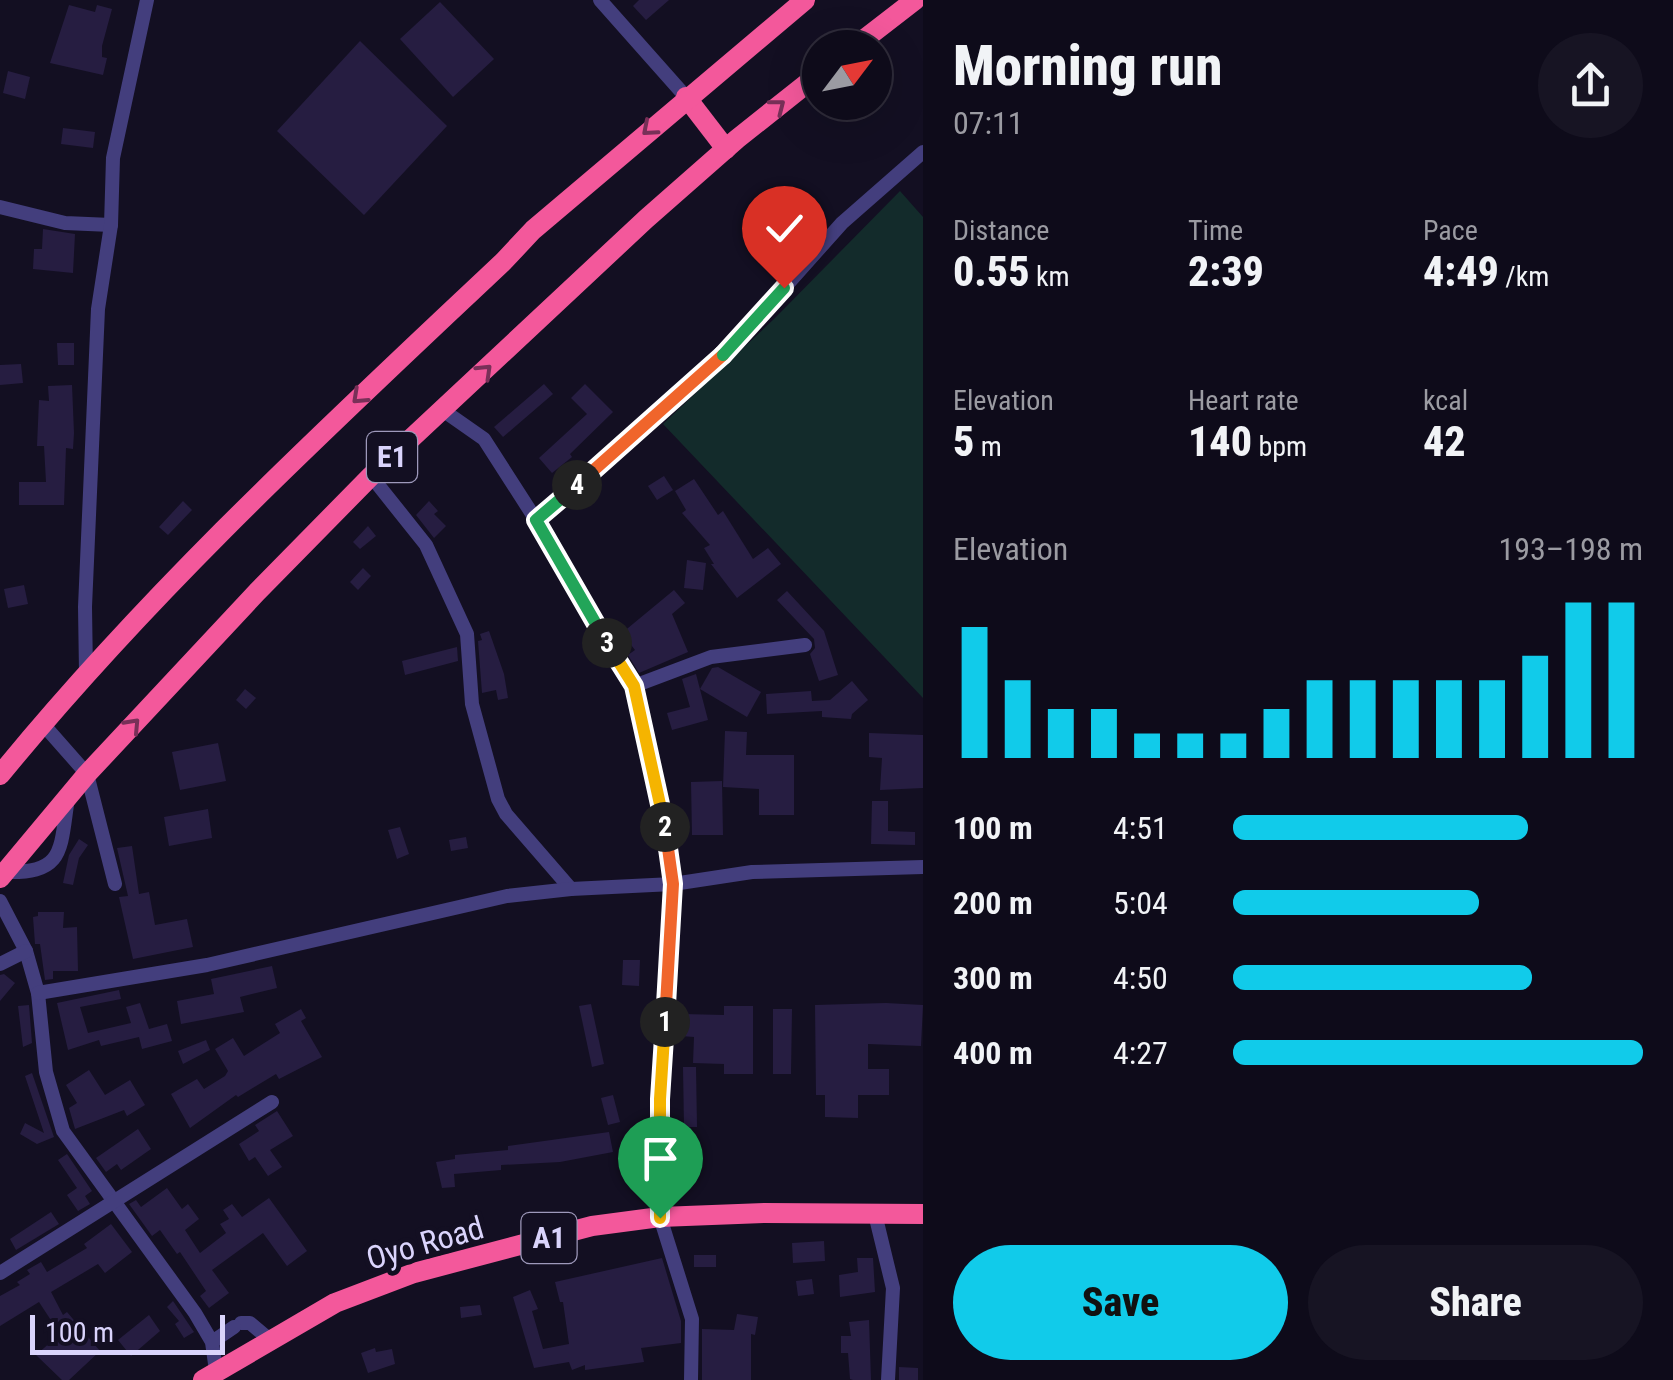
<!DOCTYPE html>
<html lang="en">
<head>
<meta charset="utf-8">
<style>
  body { margin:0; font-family:"Roboto Condensed",sans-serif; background:#171423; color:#f1f3f6; height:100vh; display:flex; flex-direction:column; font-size:38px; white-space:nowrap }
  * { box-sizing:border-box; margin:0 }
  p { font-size:32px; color:#9b9ba2 }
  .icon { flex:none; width:55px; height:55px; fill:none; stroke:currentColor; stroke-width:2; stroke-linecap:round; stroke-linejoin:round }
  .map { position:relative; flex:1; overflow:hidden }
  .sheet { display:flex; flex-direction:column; background:#0e0b1a; width:750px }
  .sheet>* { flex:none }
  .needle { width:65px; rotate:58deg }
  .tools { position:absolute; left:802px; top:30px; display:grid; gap:20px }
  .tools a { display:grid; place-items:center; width:90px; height:90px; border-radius:50%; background:#0e0b1a; box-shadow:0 10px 40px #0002,0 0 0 2px #2e2b39; font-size:50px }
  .scale { position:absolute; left:30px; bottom:25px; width:195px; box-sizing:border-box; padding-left:10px; border:5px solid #dad4fc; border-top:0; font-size:28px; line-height:35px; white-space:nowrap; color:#dad4fc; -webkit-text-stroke:8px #130f22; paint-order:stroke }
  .pin { position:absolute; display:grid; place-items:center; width:85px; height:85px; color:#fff; margin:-102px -42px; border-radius:50% 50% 50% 0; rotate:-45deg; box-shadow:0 0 10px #0007 }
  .pin .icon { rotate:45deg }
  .km { position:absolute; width:50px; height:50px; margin:-25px; border-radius:50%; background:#222; color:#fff; font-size:28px; line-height:50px; text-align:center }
  .round { display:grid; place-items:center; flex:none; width:105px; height:105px; border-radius:52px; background:#171423 }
  .summary { display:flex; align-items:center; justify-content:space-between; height:170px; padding:0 30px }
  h1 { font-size:55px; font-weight:800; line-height:75px }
  .figures { display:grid; grid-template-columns:repeat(3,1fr); gap:15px; height:170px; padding:10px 30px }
  .figures div { display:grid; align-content:center }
  .figures b { font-size:42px; font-weight:800 }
  .figures small { font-size:28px; font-weight:400 }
  .figures p { font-size:28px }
  .chart { height:280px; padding:20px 30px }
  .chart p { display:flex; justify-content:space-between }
  .chart svg { width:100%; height:180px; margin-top:10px; stroke:#11cbea; stroke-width:6 }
  .action { display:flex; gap:20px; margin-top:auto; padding:20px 30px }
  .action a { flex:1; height:115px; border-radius:60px; background:#11cbea; color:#111; font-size:40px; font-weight:800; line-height:115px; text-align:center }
  .action a+a { background:#171423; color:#f1f3f6 }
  ul { padding:0 30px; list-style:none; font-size:32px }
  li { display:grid; grid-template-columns:160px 120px 1fr; align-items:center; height:75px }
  li i { height:25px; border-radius:12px; background:#11cbea }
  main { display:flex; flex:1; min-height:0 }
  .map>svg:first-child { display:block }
</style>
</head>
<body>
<main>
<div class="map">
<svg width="923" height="1380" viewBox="0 0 923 1380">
  <rect width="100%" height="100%" fill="#130f22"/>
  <polygon fill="#132b2b" points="900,191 923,217 923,698 663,424 774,319"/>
  <g fill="#261d41">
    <polygon points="639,0 669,0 646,20 633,6"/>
    <polygon points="440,2 494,59 453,97 400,39"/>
    <polygon points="69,5 95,12 97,5 112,9 102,46 102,57 107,58 103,75 50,63"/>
    <polygon points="360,41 447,126 364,215 277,131"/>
    <polygon points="8,71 30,77 25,99 3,93"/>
    <polygon points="63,128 95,132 93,148 61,144"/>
    <polygon points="43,229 75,234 73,273 33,269 34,249 42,249"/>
    <polygon points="57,343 74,343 74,365 58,365"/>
    <polygon points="21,364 23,383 0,385 0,365"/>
    <polygon points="544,384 553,394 503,437 494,427"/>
    <polygon points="585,384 613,412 570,454 572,457 552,473 539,458 587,414 571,398"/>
    <polygon points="72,385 74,433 73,449 66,448 64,505 19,505 19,482 46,482 44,446 37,446 39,400 49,401 48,386"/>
    <polygon points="664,476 673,490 657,500 648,486"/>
    <polygon points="694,479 718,515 723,511 753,559 768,548 781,564 737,598 711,564 714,564 704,548 710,545 682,513 686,510 675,491"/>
    <polygon points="183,501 192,510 168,535 159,527"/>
    <polygon points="429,501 438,511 434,514 446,526 434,538 416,515"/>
    <polygon points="368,526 376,536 360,549 353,542"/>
    <polygon points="687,560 706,563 703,590 684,588"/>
    <polygon points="363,568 371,576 358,590 350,582"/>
    <polygon points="24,585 28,604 8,608 4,589"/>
    <polygon points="674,590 685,603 672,614 688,652 639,673 628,655 635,650 622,633"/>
    <polygon points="787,591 824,631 838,675 819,681 810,654 815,648 814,639 777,600"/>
    <polygon points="489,631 504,674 508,698 498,700 496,690 482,693 478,641 482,640 480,634"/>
    <polygon points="457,647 458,661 405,675 402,661"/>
    <polygon points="718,667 761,692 747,717 700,689 712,668"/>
    <polygon points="696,674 708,720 672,730 667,713 690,707 682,679"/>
    <polygon points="852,681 868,700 852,714 851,719 822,717 822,711 767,714 766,694 811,691 812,701 830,700"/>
    <polygon points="245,689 256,698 246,709 236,700"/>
    <polygon points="725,731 747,732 746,755 794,755 794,815 759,815 759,789 723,787"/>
    <polygon points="869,733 923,735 923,788 880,790 882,758 869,757"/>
    <polygon points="218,743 226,781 180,790 172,752"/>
    <polygon points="722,781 723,835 692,835 691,782"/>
    <polygon points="872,801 888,801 888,831 915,832 915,845 871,844"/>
    <polygon points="208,809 212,838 169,846 164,817"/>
    <polygon points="400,827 409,854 397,859 388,830"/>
    <polygon points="466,837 468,848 451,851 449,840"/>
    <polygon points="79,839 88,845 79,858 73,885 63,883 69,855"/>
    <polygon points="132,846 139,894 149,892 155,925 187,919 193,947 133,959 119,897 128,896 117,848"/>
    <polygon points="38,912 64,912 63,928 77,927 78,971 53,971 53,979 45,980 40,944 35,944 33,917 38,916"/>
    <polygon points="623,960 640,960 639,986 622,985"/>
    <polygon points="272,966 277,988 240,997 244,1012 181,1024 177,1001 214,994 211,979"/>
    <polygon points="4,974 15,983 0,1001 0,975"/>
    <polygon points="119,990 121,999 80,1007 88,1033 131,1023 126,1007 140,1003 149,1029 167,1024 172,1041 142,1049 139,1037 101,1046 99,1040 68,1050 57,1003"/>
    <polygon points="886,1003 923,1005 921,1046 868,1044 868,1069 889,1069 889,1095 858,1095 858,1118 825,1117 825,1095 816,1095 815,1005"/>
    <polygon points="591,1004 604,1064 592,1067 579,1006"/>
    <polygon points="29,1005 32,1043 23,1047 18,1006"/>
    <polygon points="724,1006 753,1006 753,1074 724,1074 724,1064 693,1063 694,1037 681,1036 683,1014 724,1015"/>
    <polygon points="301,1009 306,1018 301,1021 322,1057 279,1079 276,1074 238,1097 236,1095 190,1128 171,1094 197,1079 204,1089 225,1076 228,1071 215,1049 233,1038 244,1056 280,1033 275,1024"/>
    <polygon points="773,1009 792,1009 791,1074 773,1074"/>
    <polygon points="206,1040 210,1050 183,1064 178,1051"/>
    <polygon points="683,1067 696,1067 697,1127 684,1127"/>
    <polygon points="89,1070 105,1095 130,1080 145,1105 127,1116 124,1110 75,1129 69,1108 77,1103 66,1085"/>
    <polygon points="32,1073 54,1137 37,1144 20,1134 25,1123 44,1133 25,1076"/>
    <polygon points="613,1095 620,1122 608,1125 601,1098"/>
    <polygon points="277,1111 293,1136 270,1150 282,1167 268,1176 255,1157 249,1161 239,1144 259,1131 255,1125"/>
    <polygon points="138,1129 151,1149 121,1170 117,1164 106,1172 96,1158"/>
    <polygon points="609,1132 613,1152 560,1162 501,1165 501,1170 454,1174 455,1187 442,1188 436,1162 455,1159 455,1155 508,1150 508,1146"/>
    <polygon points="67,1154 92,1191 85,1196 90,1204 78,1211 67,1195 77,1188 58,1160"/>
    <polygon points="167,1188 182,1209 188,1204 199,1219 185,1230 200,1253 226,1233 220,1224 229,1219 223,1210 232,1204 242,1217 269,1198 307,1251 287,1266 263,1233 212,1270 229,1293 209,1308 200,1296 206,1291 180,1252 177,1254 160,1230 152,1236 129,1204 136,1200 141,1207"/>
    <polygon points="51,1212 59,1224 16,1250 10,1239"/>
    <polygon points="111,1224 132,1252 105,1273 98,1264 51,1292 63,1315 67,1312 100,1351 69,1380 62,1380 36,1355 60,1334 39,1302 0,1326 0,1296 20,1285 17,1282 30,1274 27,1270 41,1262 47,1272 87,1248 84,1244"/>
    <polygon points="824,1241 825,1261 793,1263 792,1243"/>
    <rect x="694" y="1255" width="22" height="12"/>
    <polygon points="662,1258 681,1321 681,1343 641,1348 644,1362 585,1370 585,1365 572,1370 569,1362 534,1368 513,1297 530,1290 538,1309 532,1311 543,1349 569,1344 563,1302 560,1302 555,1282"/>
    <polygon points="857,1258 873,1258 875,1292 840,1297 839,1275 858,1272"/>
    <polygon points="812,1279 814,1294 798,1296 796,1281"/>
    <polygon points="173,1301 194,1332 184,1338 175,1324 179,1321 167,1307"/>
    <polygon points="480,1305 482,1315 461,1318 460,1307"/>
    <polygon points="737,1314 758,1317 755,1335 751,1334 751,1380 702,1380 702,1329 734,1330"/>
    <polygon points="149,1315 160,1331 131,1356 118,1340"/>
    <polygon points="869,1320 871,1380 853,1380 850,1379 848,1353 841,1353 841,1336 851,1336 849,1322"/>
    <polygon points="375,1348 376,1352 392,1349 395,1364 368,1373 361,1353"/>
    <polygon points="899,1367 918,1368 918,1380 899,1380"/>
  </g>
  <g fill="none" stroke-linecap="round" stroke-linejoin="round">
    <g stroke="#433e7d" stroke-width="14">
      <polyline points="600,0 686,97"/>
      <polyline points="0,207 65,223 111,225"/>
      <polyline points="444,411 484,439 536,520 634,686 661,802 673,884 660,1099 660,1217 692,1319 691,1380"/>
      <polyline points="371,476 426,545 467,634 472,704 498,799 506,814 571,889"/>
      <polyline points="536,520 726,353 842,223 923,152"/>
      <polyline points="86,673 85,607 98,309 111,225 113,158 147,0"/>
      <polyline points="634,686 711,657 805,645"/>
      <polyline points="42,723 87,774 115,884"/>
      <path d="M5,872c60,2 55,-22 63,-74"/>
      <polyline points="0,901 26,951 38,993 46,1072 63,1131 195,1313 212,1342 216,1371"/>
      <polyline points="0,964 26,951"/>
      <polyline points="38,993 207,965 507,896 571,889 673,884 752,872 923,867"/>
      <polyline points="875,1214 893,1288 888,1380"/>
      <polyline points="0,1273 272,1102"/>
      <polyline points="241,1323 250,1323 269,1339"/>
      <polyline points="212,1342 234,1327"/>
    </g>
    <g stroke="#f3589b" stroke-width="20">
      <polyline points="853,48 915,0"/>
      <polyline points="686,97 726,149"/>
      <path d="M0,775c152,-186 328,-348 503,-513l30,-32 272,-230"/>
      <polyline points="0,878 87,774 257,592 371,476 646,219 737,139 820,73"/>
      <polyline points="203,1380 335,1303 414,1273 592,1226 660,1217 765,1213 923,1214"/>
    </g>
  </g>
  <defs><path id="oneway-chevron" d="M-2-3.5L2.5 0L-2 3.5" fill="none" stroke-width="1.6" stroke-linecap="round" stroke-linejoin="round" transform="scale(2.5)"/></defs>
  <g stroke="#783058">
    <use href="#oneway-chevron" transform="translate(778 106) rotate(-38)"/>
    <use href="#oneway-chevron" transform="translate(649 129) rotate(139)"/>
    <use href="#oneway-chevron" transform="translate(485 371) rotate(-44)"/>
    <use href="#oneway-chevron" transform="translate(359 397) rotate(137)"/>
    <use href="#oneway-chevron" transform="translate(133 725) rotate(-47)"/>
  </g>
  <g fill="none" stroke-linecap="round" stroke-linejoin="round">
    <defs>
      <polyline id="split-1" points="660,1218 660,1099 665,1022"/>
      <polyline id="split-2" points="665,1022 673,884 665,827"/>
      <polyline id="split-3" points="607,643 634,686 665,827"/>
      <polyline id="split-4" points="577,485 536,520 607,643"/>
      <polyline id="split-5" points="577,485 723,355"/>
      <polyline id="split-6" points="723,355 784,288"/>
    </defs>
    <use href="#split-1" stroke="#fff" stroke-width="20"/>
    <use href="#split-2" stroke="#fff" stroke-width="20"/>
    <use href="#split-3" stroke="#fff" stroke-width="20"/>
    <use href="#split-4" stroke="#fff" stroke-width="20"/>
    <use href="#split-5" stroke="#fff" stroke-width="20"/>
    <use href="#split-6" stroke="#fff" stroke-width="20"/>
    <use href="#split-1" stroke="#f5b400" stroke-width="12"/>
    <use href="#split-2" stroke="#f0652b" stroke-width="12"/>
    <use href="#split-3" stroke="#f5b400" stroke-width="12"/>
    <use href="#split-4" stroke="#22a559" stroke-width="12"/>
    <use href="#split-5" stroke="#f0652b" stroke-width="12"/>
    <use href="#split-6" stroke="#22a559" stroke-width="12"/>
  </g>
  <g text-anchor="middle" stroke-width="10" stroke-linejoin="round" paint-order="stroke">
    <g fill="#130f22" stroke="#9e99bb" stroke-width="2.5">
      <rect x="367" y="432" width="50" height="50" rx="8"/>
      <rect x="521.5" y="1213" width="55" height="50" rx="8"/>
    </g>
    <g font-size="30" font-weight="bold" fill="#dad4fc">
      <text x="392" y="467">E1</text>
      <text x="549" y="1248">A1</text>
    </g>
    <g font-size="32" fill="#dad4fc" stroke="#130f22">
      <text transform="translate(425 1243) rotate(-16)" y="11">Oyo Road</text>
    </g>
  </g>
</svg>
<div class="tools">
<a><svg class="needle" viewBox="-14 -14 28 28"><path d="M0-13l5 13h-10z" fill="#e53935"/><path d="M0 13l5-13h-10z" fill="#9b9ba2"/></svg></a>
</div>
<div class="scale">100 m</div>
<div class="pin" style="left:660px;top:1218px;background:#1e9e55"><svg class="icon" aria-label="arrive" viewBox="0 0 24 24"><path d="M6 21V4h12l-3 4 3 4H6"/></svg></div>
<div class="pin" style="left:784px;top:288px;background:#d93025"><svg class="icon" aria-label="check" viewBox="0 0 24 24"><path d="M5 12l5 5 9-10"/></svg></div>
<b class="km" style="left:665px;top:1022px">1</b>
<b class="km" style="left:665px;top:827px">2</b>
<b class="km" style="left:607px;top:643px">3</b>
<b class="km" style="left:577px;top:485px">4</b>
</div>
<section class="sheet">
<div class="summary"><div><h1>Morning run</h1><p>07:11</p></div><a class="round"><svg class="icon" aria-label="share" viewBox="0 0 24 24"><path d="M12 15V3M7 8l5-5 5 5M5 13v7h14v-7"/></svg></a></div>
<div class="figures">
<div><p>Distance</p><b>0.55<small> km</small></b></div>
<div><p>Time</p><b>2:39</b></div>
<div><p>Pace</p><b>4:49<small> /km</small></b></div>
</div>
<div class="figures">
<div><p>Elevation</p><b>5<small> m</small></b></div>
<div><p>Heart rate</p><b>140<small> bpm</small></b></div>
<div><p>kcal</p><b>42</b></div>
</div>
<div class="chart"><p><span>Elevation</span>193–198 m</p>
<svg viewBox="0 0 160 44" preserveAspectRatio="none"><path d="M5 44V12M15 44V25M25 44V32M35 44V32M45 44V38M55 44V38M65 44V38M75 44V32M85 44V25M95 44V25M105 44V25M115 44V25M125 44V25M135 44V19M145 44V6M155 44V6"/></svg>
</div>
<ul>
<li><b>100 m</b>4:51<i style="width:72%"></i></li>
<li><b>200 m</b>5:04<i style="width:60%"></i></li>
<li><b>300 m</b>4:50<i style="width:73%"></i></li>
<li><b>400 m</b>4:27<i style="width:100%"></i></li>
</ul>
<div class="action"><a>Save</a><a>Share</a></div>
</section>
</main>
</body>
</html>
